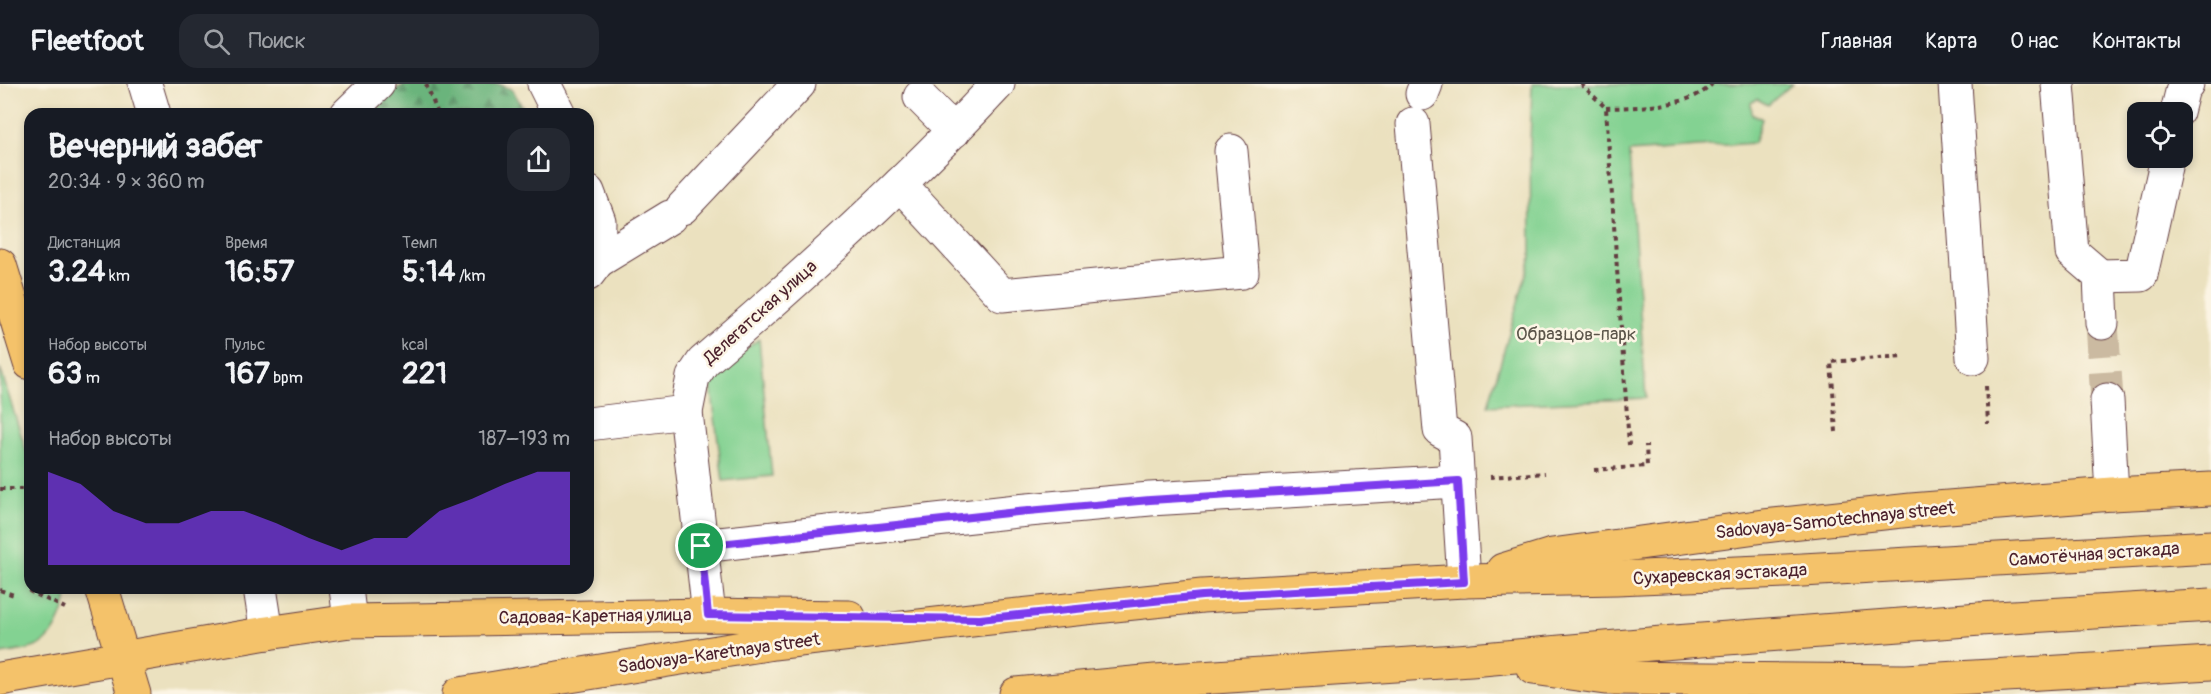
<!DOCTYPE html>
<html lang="ru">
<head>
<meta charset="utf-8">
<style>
  body { margin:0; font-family:Pangolin,sans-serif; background:#242831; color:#f1f3f6; height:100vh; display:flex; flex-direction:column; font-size:22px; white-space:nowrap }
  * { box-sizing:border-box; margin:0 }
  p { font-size:20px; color:#9ea1a6 }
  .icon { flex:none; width:33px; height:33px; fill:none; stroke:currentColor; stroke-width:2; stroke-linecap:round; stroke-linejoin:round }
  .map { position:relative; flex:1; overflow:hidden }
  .side { position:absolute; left:24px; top:24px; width:570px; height:486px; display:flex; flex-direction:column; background:#171b24; border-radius:18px; box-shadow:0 3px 9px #0003 }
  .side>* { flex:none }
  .controls { position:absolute; left:2127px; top:18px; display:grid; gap:12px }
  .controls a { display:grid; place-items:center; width:66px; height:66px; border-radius:12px; background:#171b24; box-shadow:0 3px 9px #0003; font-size:30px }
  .pin { position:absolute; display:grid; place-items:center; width:51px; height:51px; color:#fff; margin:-26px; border:3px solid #fff; border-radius:50%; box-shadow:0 2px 6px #0007 }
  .round { display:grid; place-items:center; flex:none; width:63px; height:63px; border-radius:18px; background:#242831 }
  .headline { display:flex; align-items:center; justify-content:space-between; height:102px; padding:0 24px }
  h1 { font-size:33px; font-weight:700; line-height:45px }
  .metrics { display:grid; grid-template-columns:repeat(3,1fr); gap:9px; height:102px; padding:6px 24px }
  .metrics div { display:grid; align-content:center }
  .metrics b { font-size:30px; font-weight:700 }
  .metrics small { font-size:16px; font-weight:400 }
  .metrics p { font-size:16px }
  .chart { height:168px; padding:12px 24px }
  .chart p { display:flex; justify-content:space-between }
  .chart svg { width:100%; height:108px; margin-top:6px; fill:#7c3aed; opacity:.7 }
  header { display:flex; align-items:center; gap:36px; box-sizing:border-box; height:84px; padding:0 30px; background:#171b24; border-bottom:2px solid #363941 }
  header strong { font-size:28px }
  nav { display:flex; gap:33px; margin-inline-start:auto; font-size:21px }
  .search { width:420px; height:54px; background:#242831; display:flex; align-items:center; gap:15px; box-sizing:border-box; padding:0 21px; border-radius:18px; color:#9ea1a6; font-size:22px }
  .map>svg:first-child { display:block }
</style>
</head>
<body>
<header>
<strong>Fleetfoot</strong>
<div class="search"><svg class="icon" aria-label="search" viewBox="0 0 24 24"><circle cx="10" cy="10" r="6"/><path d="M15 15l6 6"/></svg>Поиск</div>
<nav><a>Главная</a><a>Карта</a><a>О нас</a><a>Контакты</a></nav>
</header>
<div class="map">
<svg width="2211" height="610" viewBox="0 0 2211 610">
  <defs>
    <pattern id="forest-firs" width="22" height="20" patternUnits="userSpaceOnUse" patternTransform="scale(1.5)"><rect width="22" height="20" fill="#6ab47c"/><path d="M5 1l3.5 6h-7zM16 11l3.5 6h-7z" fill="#599266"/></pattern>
  </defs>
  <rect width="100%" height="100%" fill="#fcf5e5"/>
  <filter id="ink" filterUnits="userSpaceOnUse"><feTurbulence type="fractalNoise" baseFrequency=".0167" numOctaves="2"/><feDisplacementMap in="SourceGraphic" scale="12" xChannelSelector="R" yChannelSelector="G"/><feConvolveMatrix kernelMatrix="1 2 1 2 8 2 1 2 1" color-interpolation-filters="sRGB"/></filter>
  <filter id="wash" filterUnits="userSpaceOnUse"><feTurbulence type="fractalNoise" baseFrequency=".008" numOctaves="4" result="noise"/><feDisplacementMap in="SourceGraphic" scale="24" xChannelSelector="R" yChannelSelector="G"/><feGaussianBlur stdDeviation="1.35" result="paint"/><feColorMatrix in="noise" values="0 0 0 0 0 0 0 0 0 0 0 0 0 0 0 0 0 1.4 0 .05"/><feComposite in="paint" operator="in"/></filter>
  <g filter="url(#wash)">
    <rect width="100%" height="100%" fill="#ebe1bf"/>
    <g fill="#83d292" stroke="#66785e" stroke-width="1.5">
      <polygon points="1532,0 1792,0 1768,21 1757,15 1751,19 1752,30 1762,35 1754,59 1629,68 1646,314 1488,322 1531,173 1530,60"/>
      <polygon points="759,255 772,392 723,397 710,294 716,287"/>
      <path d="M0,284l30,95v125h37c1,10 -2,19 -6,29 -13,33 -29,32 -61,37z"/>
    </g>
    <polygon fill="url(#forest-firs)" stroke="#5a6a54" stroke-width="1.5" points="407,0 498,0 512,5 527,30 368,30 391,7"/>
  </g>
  <g filter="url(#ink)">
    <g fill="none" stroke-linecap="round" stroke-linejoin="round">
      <polyline stroke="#cbbaa1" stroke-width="33" stroke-dasharray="33 16" stroke-linecap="butt" points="2102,239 2107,316"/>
      <defs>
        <g id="minor">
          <polyline points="145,0 154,30"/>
          <polyline points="544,0 559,30"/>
          <polyline points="1955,0 1973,274"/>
          <polyline points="2058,0 2072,168 2100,192 2102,239"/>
          <polyline points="1422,10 1426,0"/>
          <polyline points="920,13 954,47"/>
          <polyline points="2177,28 2184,0 2187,0"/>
          <polyline points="347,30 378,0"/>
          <polyline points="1413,40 1440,346 1455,354 1464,497"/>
          <polyline points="900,100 1002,211 1242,188 1231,67"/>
          <polyline points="588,108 599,137 598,177 588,190"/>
          <polyline points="682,124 799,0"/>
          <polyline points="598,177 670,133"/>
          <polyline points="2100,192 2141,191 2167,74"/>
          <polyline points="2107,316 2112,410"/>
          <polyline points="588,340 686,328"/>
          <polyline points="701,462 1017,427 1150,415 1458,397"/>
          <polyline points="260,504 267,549"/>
          <polyline points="346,504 350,537"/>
          <path d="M709,531l-23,-203 7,-35 10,-15c103,-88 203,-179 295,-278"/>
        </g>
        <g id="major">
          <polyline points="0,181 30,279"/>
          <polyline points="1503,486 1552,471 1764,442 1911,426 2112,410 2211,405"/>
          <polyline points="102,504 134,610"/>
          <polyline points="1533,584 1606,594 1906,597 2211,579"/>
          <polyline points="0,595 267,549 350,537 709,531 849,533"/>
          <polyline points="459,610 773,559 980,535 1202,512 1464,497 1617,494 1785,487 2211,463"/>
          <polyline points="1016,610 1155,597 1471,576 1662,559 1980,535"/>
        </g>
      </defs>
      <use href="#minor" stroke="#623c41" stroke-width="35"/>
      <use href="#major" stroke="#623c41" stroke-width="35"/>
      <g stroke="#623c41" stroke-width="4" stroke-dasharray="4.5 4.5" stroke-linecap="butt">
        <polyline points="426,0 438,30"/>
        <polyline points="1581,0 1606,24 1629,361"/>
        <path d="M1606,24c30,-1 85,0 106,-24"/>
        <polyline points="1986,302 1988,340"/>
        <polyline points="1836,348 1831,278 1902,272"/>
        <polyline points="1594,386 1647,382 1646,361"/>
        <polyline points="1490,393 1545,389"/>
        <polyline points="0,405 22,405"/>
        <polyline points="0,506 14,511"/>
        <polyline points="29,507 65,524"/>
      </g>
      <use href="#minor" stroke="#fff" stroke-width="33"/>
      <use href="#major" stroke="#f4c26a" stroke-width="33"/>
      <defs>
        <polyline id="major-bridge" points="1980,535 2211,521"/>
      </defs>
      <use href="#major-bridge" stroke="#623c41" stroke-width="35" stroke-linecap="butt"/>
      <use href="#major-bridge" stroke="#f4c26a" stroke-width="33"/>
    </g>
  </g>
  <g fill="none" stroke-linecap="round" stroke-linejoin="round" filter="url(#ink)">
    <defs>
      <polygon id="route" points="1458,397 1464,498 1202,512 980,535 708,531 701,462 1017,428 1150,416"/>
    </defs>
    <use href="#route" stroke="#fff" stroke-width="12"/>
    <use href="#route" stroke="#7c3aed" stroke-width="8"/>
  </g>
  <g text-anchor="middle" stroke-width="5" stroke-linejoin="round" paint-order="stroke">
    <g font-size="18" fill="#4a1f2b" stroke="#fcf5e5">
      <text transform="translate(760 228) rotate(-42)" y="6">Делегатская улица</text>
      <text transform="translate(1835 436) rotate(-6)" y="6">Sadovaya-Samotechnaya street</text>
      <text transform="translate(2094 470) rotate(-4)" y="6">Самотёчная эстакада</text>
      <text transform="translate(1720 490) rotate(-3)" y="6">Сухаревская эстакада</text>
      <text transform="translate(595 532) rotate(-1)" y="6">Садовая-Каретная улица</text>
      <text transform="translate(719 569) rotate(-8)" y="6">Sadovaya-Karetnaya street</text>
    </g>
    <g font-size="18" fill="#5b554a" stroke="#fcf5e5">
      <text x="1576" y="256">Образцов-парк</text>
    </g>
  </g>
</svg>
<div class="controls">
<a><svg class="icon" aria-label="locate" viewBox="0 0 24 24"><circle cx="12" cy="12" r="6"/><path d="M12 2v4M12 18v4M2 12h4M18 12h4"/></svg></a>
</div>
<div class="pin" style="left:701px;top:462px;background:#1e9e55"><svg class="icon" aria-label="arrive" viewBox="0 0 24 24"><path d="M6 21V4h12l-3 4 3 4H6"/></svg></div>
<section class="side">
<div class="headline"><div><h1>Вечерний забег</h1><p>20:34 · 9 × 360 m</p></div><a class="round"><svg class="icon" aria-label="share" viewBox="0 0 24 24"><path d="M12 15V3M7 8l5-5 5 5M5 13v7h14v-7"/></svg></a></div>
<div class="metrics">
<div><p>Дистанция</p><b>3.24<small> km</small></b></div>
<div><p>Время</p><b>16:57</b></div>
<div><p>Темп</p><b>5:14<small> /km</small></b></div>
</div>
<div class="metrics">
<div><p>Набор высоты</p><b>63<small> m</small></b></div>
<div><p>Пульс</p><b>167<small> bpm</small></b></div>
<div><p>kcal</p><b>221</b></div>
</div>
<div class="chart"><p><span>Набор высоты</span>187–193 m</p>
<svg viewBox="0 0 160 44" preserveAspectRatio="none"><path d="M0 44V6L10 11L20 22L30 27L40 27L50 22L60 22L70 27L80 33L90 38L100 33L110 33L120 22L130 17L140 11L150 6L160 6V44z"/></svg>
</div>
</section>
</div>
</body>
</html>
